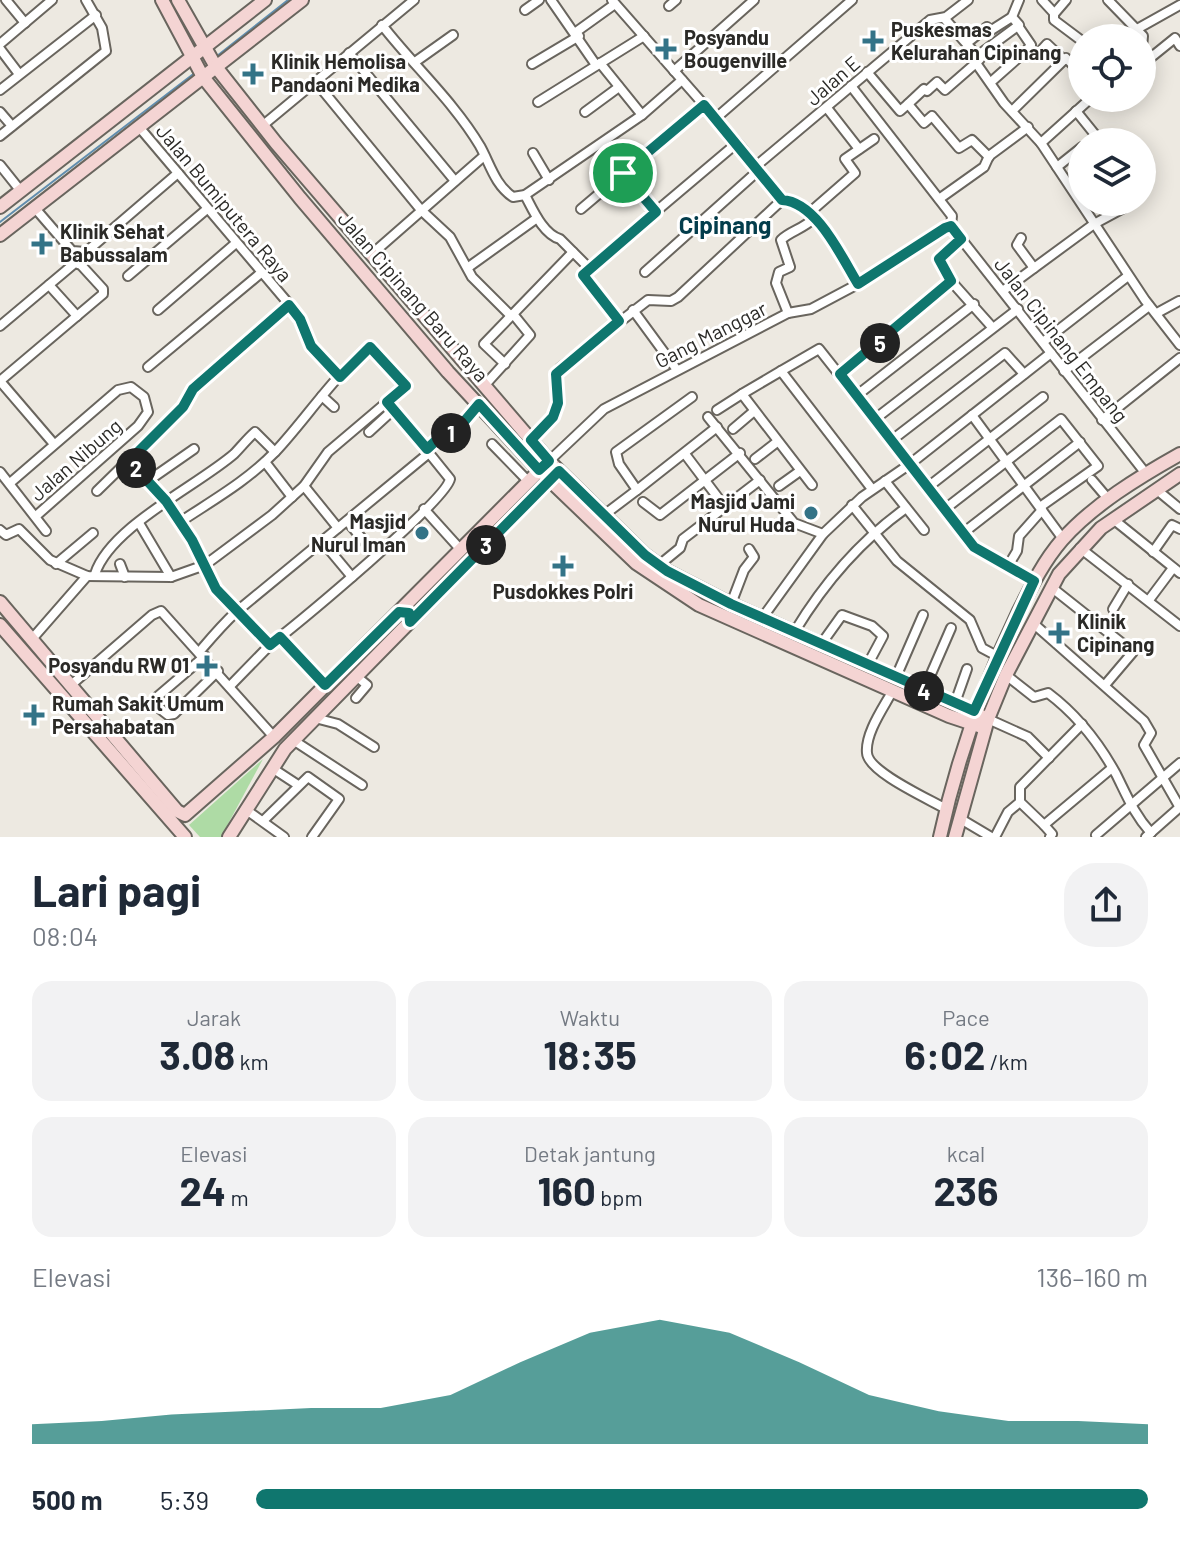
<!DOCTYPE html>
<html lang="id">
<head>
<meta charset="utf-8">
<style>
  body { margin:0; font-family:Barlow,sans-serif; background:#f2f2f3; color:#1f2937; height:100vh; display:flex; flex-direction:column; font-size:30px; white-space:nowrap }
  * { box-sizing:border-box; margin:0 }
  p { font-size:26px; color:#747a83 }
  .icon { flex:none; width:44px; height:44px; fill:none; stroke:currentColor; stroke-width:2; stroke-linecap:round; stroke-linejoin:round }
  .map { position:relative; height:837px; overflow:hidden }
  .drawer { display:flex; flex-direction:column; background:#fff; flex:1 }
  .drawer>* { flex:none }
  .tools { position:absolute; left:1068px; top:24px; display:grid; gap:16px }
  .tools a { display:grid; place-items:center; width:88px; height:88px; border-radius:50%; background:#fff; box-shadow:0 4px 20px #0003; font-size:40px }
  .pin { position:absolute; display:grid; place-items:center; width:68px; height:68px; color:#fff; margin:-34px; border:4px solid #fff; border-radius:50%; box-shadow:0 2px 8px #0007 }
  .km { position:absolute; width:40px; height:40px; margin:-20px; border-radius:50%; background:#222; color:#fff; font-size:22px; line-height:40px; text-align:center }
  .round { display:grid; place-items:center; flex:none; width:84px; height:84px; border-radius:32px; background:#f2f2f3 }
  .headline { display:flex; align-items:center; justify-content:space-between; height:136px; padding:0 32px }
  h1 { font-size:44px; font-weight:700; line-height:60px }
  .metrics { display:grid; grid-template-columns:repeat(3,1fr); gap:12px; height:136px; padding:8px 32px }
  .metrics div { display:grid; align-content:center; border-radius:20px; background:#f2f2f3; text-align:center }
  .metrics b { font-size:40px; font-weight:700 }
  .metrics small { font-size:22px; font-weight:400 }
  .metrics p { font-size:22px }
  .chart { height:224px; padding:16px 32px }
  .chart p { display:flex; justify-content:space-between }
  .chart svg { width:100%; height:144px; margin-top:8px; fill:#0f766e; opacity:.7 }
  ul { padding:0 32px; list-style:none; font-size:26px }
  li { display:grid; grid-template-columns:128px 96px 1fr; align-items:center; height:60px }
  li i { height:20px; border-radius:10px; background:#0f766e }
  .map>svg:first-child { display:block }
</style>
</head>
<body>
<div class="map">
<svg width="1180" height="837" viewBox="0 0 1180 837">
  <rect width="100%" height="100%" fill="#ede9e1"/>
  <polygon fill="#aedba5" points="263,759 221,837 200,837 189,825"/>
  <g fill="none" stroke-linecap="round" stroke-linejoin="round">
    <g stroke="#618dae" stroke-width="2">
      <polyline points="217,56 288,0"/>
      <polyline points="0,222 196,72"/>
    </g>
    <defs>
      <g id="street">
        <polyline points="6,0 25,23"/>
        <polyline points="551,0 596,65"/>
        <path d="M612,0l129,147 41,53c35,2 60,58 76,84l93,-58"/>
        <polyline points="1042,0 1054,13"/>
        <polyline points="1066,0 1054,14 1054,20 1082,41"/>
        <polyline points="1108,0 1143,36 1142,48"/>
        <polyline points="669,6 676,0"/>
        <polyline points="525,10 539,0"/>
        <polyline points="944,18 980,59 976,63 1004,103 1041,143 1145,300 1180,345"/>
        <path d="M382,25c31,40 72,77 98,121 10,18 15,39 33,51l12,-2 117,-80 40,-35"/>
        <polyline points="1018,26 1031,45 1026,51"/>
        <polyline points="576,32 615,4"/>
        <polyline points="1121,38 1180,5"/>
        <polyline points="967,43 987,27 990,31 1012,17"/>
        <polyline points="0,44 52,0"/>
        <polyline points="0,49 19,74"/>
        <polyline points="349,53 455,181"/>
        <polyline points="1142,54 1149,59 1175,38 1180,46"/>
        <polyline points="977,56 1019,25 1012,17 1019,0"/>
        <polyline points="415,62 453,35"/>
        <polyline points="600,63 642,115"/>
        <polyline points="532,64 579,36"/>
        <polyline points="674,71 754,0"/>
        <polyline points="867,72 900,111 908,104 924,123 932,116 959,148 972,140 989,157"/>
        <polyline points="315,81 421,210 450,237 472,277 511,316"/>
        <polyline points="991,82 1026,51 1031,56 1035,52 1038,54 1047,44 1064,60"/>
        <polyline points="851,86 952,216 951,226"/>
        <polyline points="0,90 96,15"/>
        <polyline points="538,102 644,36"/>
        <polyline points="908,104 924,89 927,91 937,82 945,90 976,63"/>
        <polyline points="827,108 859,149"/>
        <polyline points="1012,111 1066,58 1072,64 1077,59 1082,64"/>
        <polyline points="1076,111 1101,142"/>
        <polyline points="0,112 12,126"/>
        <polyline points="585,112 619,87"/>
        <polyline points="716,118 852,0"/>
        <polyline points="262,126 414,0"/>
        <polyline points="139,127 294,310 311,346 340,377"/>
        <polyline points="0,136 106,51 102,28 86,0"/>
        <polyline points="1041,143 1091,98"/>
        <polyline points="533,153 549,180"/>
        <polyline points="0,165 20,190"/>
        <polyline points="756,166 930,20 946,17 968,0"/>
        <polyline points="1057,167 1082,147"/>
        <polyline points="623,173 656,212"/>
        <path d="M525,195c8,15 18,39 35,44l28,28 -4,11 35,43"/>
        <polyline points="939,199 984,167 989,156 1028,127"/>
        <polyline points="34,207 72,251 86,252 178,173"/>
        <polyline points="581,209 704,105"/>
        <polyline points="808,214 855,173 845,159 874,139"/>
        <polyline points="951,226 1147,475"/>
        <polyline points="1021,238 1017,245 1034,268"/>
        <polyline points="961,239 939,261 951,281 992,327"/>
        <polyline points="372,254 484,156"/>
        <polyline points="470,266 537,218"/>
        <polyline points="589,268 737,143"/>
        <polyline points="645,272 759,170"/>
        <polyline points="128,276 207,209"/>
        <polyline points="49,285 77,316"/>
        <polyline points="1004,290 1094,224 1131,204"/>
        <polyline points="158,310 236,243"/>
        <polyline points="633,310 677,370"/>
        <polyline points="788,313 811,309 858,284"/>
        <polyline points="1157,313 1179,301"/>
        <polyline points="0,326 75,263 81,265 103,289 103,294 0,381"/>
        <polyline points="1043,342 1128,276"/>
        <polyline points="505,364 484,344 573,252"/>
        <polyline points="148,367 261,273"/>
        <polyline points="781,371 742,394 812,485"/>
        <polyline points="1064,371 1149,306"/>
        <polyline points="840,374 951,281"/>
        <polyline points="0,381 54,444"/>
        <polyline points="484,386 530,335 513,314"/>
        <polyline points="322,396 334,407"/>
        <polyline points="856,396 974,304"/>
        <polyline points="717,410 742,394"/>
        <polyline points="972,415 1063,539"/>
        <polyline points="708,417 794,523 823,534 862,497 910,464 974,547 1034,581"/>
        <polyline points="875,419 1018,309"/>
        <polyline points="1102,420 1180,358"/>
        <polyline points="733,429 753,412"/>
        <polyline points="369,432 393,410"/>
        <path d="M531,440c8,-10 22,-19 25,-32 4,-13 -4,-26 4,-40l88,-68 23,1 7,-4 104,-97"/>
        <polyline points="892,440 1005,353 1024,374"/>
        <polyline points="492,444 527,480"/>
        <polyline points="427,449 442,435 457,430 479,404"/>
        <polyline points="685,454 725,507"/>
        <polyline points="755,459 777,442"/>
        <path d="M129,461l37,40 26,39 24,49 54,56c27,-21 176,-144 180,-166l-21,-26 -193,159c-14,13 -24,25 -36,39"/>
        <path d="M549,461l55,-52 184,-96 -12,-30 3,-11 11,-5 -9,-27c9,-9 22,-11 32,-21"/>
        <polyline points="265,462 292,497"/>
        <polyline points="0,472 46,531"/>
        <polyline points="1092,480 1109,500"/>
        <polyline points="148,481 194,449"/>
        <polyline points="885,481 924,530"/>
        <polyline points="10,483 118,390 131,387 144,397 148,412 138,426 36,516"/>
        <polyline points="304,486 338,528"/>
        <polyline points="779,486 800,471"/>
        <polyline points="928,487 1043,397"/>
        <polyline points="872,489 781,371 819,349 910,464 1051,353"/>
        <polyline points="637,490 717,427"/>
        <polyline points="1157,490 1180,509"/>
        <polyline points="97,491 183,407 193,389 289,305"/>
        <polyline points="643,502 660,515 740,453"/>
        <polyline points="852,505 897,561 970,620 982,648 997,656"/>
        <polyline points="424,509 461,550"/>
        <polyline points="945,509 1061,419 1098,466 1040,507"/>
        <polyline points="604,515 637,490 619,464 616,452 692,397"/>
        <polyline points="1113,519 1180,573"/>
        <polyline points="347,521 376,555"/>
        <path d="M180,522c33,-22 67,-41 95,-70 32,-34 58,-76 95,-105l36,39 -19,16"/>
        <polyline points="139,523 171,577"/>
        <polyline points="0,530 6,535 19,529 50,560 87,576 171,577 205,565 272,515 304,486 328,452 387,402 429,453"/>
        <polyline points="963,533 1080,442"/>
        <polyline points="322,541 352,577"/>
        <polyline points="1080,548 1180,626"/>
        <polyline points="1153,552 1172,525 1180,529"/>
        <polyline points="56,564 93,533"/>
        <polyline points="120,564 125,577"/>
        <polyline points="658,566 680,548 683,539 760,480"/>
        <polyline points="1008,566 1017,551 1019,536 1042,510"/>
        <path d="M95,574c15,-47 102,-88 139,-120 7,-7 13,-15 21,-22l20,20"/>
        <polyline points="1051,587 1133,652 1105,685"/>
        <polyline points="1149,600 1173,568"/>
        <polyline points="731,604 744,570 754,557 749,549"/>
        <polyline points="1113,609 1128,584"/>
        <polyline points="763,617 823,534"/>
        <polyline points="1034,624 1144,721 1151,733 1144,745 1179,806"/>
        <path d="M795,631c29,-48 65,-90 111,-123"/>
        <polyline points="280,637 325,685"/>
        <polyline points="32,639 87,576"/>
        <polyline points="822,643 842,615 872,626 883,636 868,664"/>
        <polyline points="205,656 157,697 155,705 168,715 174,714 218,671"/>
        <path d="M1006,675l28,22 14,-4c28,21 51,50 68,81 11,22 18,40 35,59"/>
        <polyline points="356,676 367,685 356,698"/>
        <polyline points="896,677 923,615"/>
        <polyline points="71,685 152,615 161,611 274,737"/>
        <polyline points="230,686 270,645"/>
        <path d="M893,690c-9,17 -28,43 -26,63 1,19 62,46 79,56"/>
        <polyline points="924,690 951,628"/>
        <polyline points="955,703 967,669"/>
        <polyline points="315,718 338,724 374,747"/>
        <polyline points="988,719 1028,737 1049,758"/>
        <polyline points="293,740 362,785"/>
        <polyline points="272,768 298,785"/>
        <polyline points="1020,802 1044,825 1112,768"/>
        <polyline points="245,809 284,837"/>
        <polyline points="959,818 991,837"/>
        <polyline points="264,820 308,777 339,799 312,837"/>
        <polyline points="1044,825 1052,834 1050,837"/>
        <polyline points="1096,835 1180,763"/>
        <polyline points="995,837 1008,812 1020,802 1020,787 1082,724"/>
        <polyline points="1146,837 1180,807"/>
      </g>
      <g id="secondary">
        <polyline points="162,0 203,77 300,198 448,372 539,470 636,563 699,605 949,716 985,728"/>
        <polyline points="178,0 216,67 276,143 549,461 645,555 667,571 731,604 988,719"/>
        <polyline points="0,207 265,0"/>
        <polyline points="0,235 302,0"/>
        <polyline points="0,602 177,811 185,815 274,737 544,466"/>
        <polyline points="0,625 185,837"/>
        <polyline points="229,837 285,749 553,476"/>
        <path d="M940,837c17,-79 43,-151 78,-224 13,-26 25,-51 44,-73 31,-35 77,-63 118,-86"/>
        <polyline points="955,837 988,719 1006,675 1059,574 1101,528 1180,474"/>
      </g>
    </defs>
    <use href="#street" stroke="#69655e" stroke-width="12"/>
    <use href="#secondary" stroke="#69655e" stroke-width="16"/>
    <use href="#street" stroke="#fff" stroke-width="8"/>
    <use href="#secondary" stroke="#f4d4d3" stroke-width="12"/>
  </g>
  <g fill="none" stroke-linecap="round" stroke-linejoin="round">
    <defs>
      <path id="route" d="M704,105l78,95c35,2 60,58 76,84l87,-56 6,-2 10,13 -22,20 12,22 -111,93 134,173 60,34 -60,130 -243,-107 -64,-33 -22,-16 -86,-84 -149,151 -1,-9 -10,-1 -74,73 -45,-48 -10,8 -54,-56 -24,-49 -26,-39 -37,-40 54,-54 10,-18 96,-84 11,14 11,27 29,31 30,-30 36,39 -19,16 40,47 15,-14 15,-5 22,-26 60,66 10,-9 -18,-21 22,-23 5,-14 -2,-29 63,-53 -36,-46 73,-63 -33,-39z"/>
    </defs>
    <use href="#route" stroke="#fff" stroke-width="16"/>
    <use href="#route" stroke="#0f766e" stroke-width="10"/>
  </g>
  <g fill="#337387" stroke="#fff" stroke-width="3">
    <path d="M869 29h8v8h8v8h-8v8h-8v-8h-8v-8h8z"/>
    <path d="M662 37h8v8h8v8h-8v8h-8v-8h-8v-8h8z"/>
    <path d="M249 62h8v8h8v8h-8v8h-8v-8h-8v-8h8z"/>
    <path d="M38 232h8v8h8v8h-8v8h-8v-8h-8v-8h8z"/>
    <circle cx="811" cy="513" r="8"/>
    <circle cx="422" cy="533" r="8"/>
    <path d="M559 554h8v8h8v8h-8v8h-8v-8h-8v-8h8z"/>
    <path d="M1055 621h8v8h8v8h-8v8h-8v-8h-8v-8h8z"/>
    <path d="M203 654h8v8h8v8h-8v8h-8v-8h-8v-8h8z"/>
    <path d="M30 703h8v8h8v8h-8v8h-8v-8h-8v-8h8z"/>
  </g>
  <g text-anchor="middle" stroke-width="6" stroke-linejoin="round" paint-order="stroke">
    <g font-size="20" font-weight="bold" fill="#2b2a27" stroke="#fff" text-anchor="start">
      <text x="891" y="37">Puskesmas<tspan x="891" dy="23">Kelurahan Cipinang</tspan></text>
      <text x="684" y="45">Posyandu<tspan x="684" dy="23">Bougenville</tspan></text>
      <text x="271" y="69">Klinik Hemolisa<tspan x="271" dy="23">Pandaoni Medika</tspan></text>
      <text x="60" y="239">Klinik Sehat<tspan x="60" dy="23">Babussalam</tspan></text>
      <text x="795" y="509" text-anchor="end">Masjid Jami<tspan x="795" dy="23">Nurul Huda</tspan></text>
      <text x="406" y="529" text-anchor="end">Masjid<tspan x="406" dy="23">Nurul Iman</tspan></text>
      <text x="563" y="599" text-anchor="middle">Pusdokkes Polri</text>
      <text x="1077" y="629">Klinik<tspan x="1077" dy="23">Cipinang</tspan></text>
      <text x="189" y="673" text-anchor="end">Posyandu RW 01</text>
      <text x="52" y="711">Rumah Sakit Umum<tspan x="52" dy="23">Persahabatan</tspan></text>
    </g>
    <g font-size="20" fill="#2b2a27" stroke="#fff">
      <text transform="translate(833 81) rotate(-41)" y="7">Jalan E</text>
      <text transform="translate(224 203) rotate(50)" y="7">Jalan Bumiputera Raya</text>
      <text transform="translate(413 297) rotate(49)" y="7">Jalan Cipinang Baru Raya</text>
      <text transform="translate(711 335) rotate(-27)" y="7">Gang Manggar</text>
      <text transform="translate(1061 340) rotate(52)" y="7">Jalan Cipinang Empang</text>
      <text transform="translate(76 460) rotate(-41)" y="7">Jalan Nibung</text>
    </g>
    <g font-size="24" font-weight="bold" fill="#033d4c" stroke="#fff">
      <text x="725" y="234">Cipinang</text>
    </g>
  </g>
</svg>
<div class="tools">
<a><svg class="icon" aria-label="locate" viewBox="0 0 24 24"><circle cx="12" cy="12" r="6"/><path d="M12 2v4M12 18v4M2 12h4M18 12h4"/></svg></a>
<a><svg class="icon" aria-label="layers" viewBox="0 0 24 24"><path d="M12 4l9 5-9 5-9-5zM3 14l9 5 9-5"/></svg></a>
</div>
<div class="pin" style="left:623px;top:173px;background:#1e9e55"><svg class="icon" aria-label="arrive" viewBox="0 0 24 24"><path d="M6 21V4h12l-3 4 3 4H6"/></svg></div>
<b class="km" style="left:451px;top:433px">1</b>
<b class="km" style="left:136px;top:468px">2</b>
<b class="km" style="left:486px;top:545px">3</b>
<b class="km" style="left:924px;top:691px">4</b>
<b class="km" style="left:880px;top:343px">5</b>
</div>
<section class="drawer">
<div class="headline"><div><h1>Lari pagi</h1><p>08:04</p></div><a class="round"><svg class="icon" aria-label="share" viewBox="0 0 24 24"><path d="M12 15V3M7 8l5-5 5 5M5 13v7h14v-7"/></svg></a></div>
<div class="metrics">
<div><p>Jarak</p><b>3.08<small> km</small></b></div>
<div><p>Waktu</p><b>18:35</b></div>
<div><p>Pace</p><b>6:02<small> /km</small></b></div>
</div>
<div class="metrics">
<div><p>Elevasi</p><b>24<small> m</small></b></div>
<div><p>Detak jantung</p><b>160<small> bpm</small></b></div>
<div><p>kcal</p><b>236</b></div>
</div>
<div class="chart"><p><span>Elevasi</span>136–160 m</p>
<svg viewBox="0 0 160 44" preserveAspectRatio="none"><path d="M0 44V38L10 37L20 35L30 34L40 33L50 33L60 29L70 19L80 10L90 6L100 10L110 19L120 29L130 34L140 37L150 37L160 38V44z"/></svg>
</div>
<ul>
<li><b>500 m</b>5:39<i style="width:100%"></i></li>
</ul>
</section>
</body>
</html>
